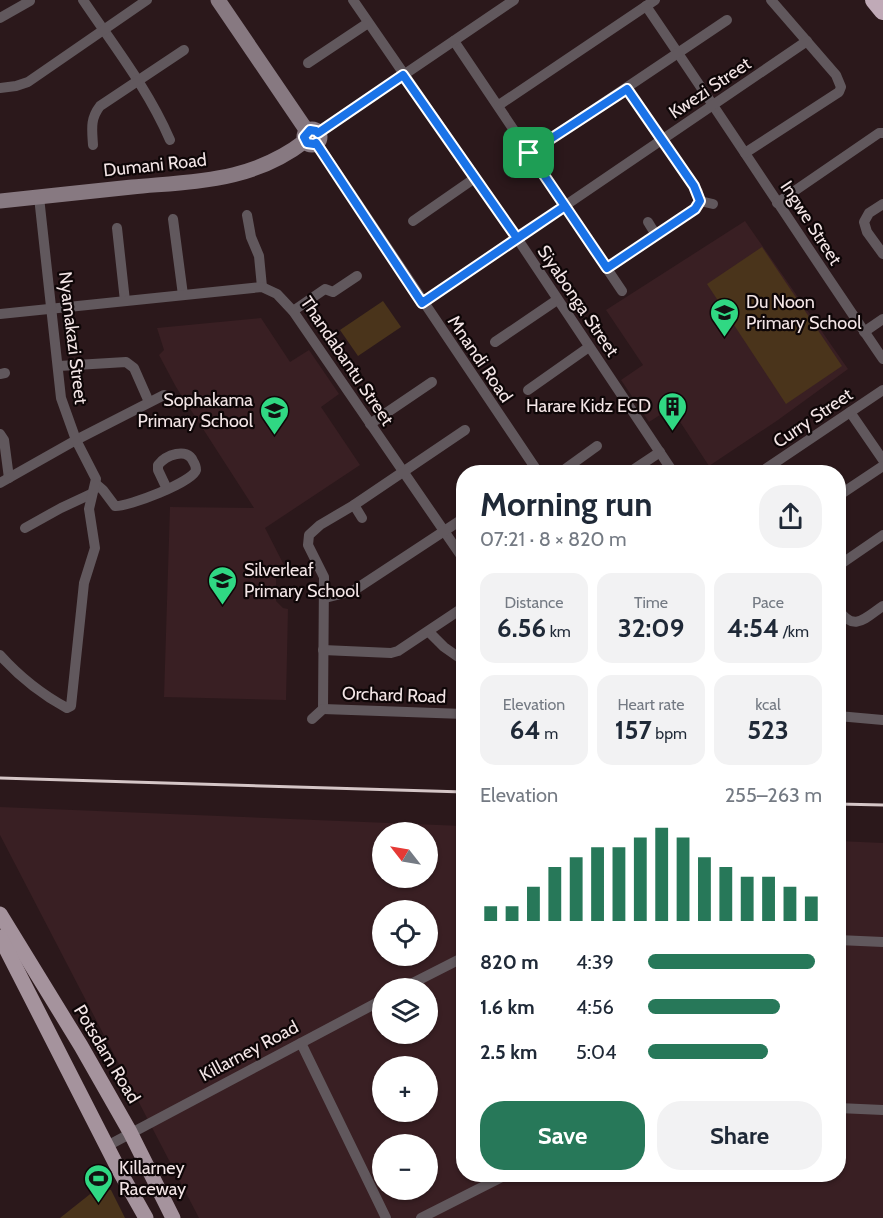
<!DOCTYPE html>
<html lang="en">
<head>
<meta charset="utf-8">
<style>
  body { margin:0; font-family:Cabin,sans-serif; background:#f2f2f3; color:#1f2937; height:100vh; display:flex; flex-direction:column; font-size:22px; white-space:nowrap }
  * { box-sizing:border-box; margin:0 }
  p { font-size:20px; color:#747a83 }
  .icon { flex:none; width:33px; height:33px; fill:none; stroke:currentColor; stroke-width:2; stroke-linecap:round; stroke-linejoin:round }
  .map { position:relative; flex:1; overflow:hidden }
  .panel { position:absolute; left:456px; top:465px; width:390px; height:717px; display:flex; flex-direction:column; background:#fff; border-radius:24px; box-shadow:0 2px 4px #0004 }
  .panel>* { flex:none }
  .needle { width:39px; rotate:301deg }
  .controls { position:absolute; left:372px; top:822px; display:grid; gap:12px }
  .controls a { display:grid; place-items:center; width:66px; height:66px; border-radius:50%; background:#fff; box-shadow:0 2px 4px #0004; font-size:30px }
  .pin { position:absolute; display:grid; place-items:center; width:51px; height:51px; color:#fff; margin:-26px; border-radius:12px; box-shadow:0 3px 9px #0006 }
  .round { display:grid; place-items:center; flex:none; width:63px; height:63px; border-radius:24px; background:#f2f2f3 }
  .summary { display:flex; align-items:center; justify-content:space-between; height:102px; padding:0 24px }
  h1 { font-size:33px; font-weight:700; line-height:45px }
  .figures { display:grid; grid-template-columns:repeat(3,1fr); gap:9px; height:102px; padding:6px 24px }
  .figures div { display:grid; align-content:center; border-radius:15px; background:#f2f2f3; text-align:center }
  .figures b { font-size:26px; font-weight:700 }
  .figures small { font-size:16px; font-weight:400 }
  .figures p { font-size:16px }
  .chart { height:168px; padding:12px 24px }
  .chart p { display:flex; justify-content:space-between }
  .chart svg { width:100%; height:108px; margin-top:6px; stroke:#277859; stroke-width:6 }
  .primary-button { display:flex; gap:12px; margin-top:auto; padding:12px 24px }
  .primary-button a { flex:1; height:69px; border-radius:24px; background:#277859; color:#fff; font-size:24px; font-weight:700; line-height:69px; text-align:center }
  .primary-button a+a { background:#f2f2f3; color:#1f2937 }
  ul { padding:0 24px; list-style:none; font-size:20px }
  li { display:grid; grid-template-columns:96px 72px 1fr; align-items:center; height:45px }
  li i { height:15px; border-radius:8px; background:#277859 }
  .map>svg:first-child { display:block }
</style>
</head>
<body>
<div class="map">
<svg width="883" height="1218" viewBox="0 0 883 1218">
  <rect width="100%" height="100%" fill="#2b181b"/>
  <g fill="#391f23" fill-rule="evenodd">
    <polygon points="745,221 848,369 778,420 709,466 671,408 649,422 621,380 643,365 606,310"/>
    <polygon points="261,318 290,362 309,350 339,394 321,407 360,465 265,528 287,571 276,576 276,601 283,608 288,609 286,700 164,697 170,507 254,508 176,387 159,355 164,350 157,328"/>
    <path d="M0,807l463,19 1,348h374l1,-333 44,2v375h-684l-199,-383zM382,832h46v46h-46zM382,910h46v46h-46zM382,988h46v46h-46zM382,1066h46v46h-46zM382,1144h46v46h-46z"/>
  </g>
  <g fill="#4a341b">
    <polygon points="762,247 842,366 786,404 707,284"/>
    <polygon points="383,301 401,327 358,356 340,330"/>
    <polygon points="99,1187 111,1190 125,1218 60,1218"/>
  </g>
  <g fill="none" stroke-linecap="round" stroke-linejoin="round">
    <g stroke="#61585d" stroke-width="10">
      <path d="M83,0c31,46 65,89 87,140"/>
      <polyline points="353,0 517,238 673,472"/>
      <path d="M646,6c80,117 157,236 237,353"/>
      <polyline points="0,18 30,1"/>
      <polyline points="454,41 622,291"/>
      <polyline points="308,63 368,23"/>
      <polyline points="0,88 16,86 28,82 147,0"/>
      <polyline points="499,105 655,0"/>
      <polyline points="318,133 514,0"/>
      <polyline points="317,143 538,472"/>
      <path d="M93,145c-1,-16 -3,-26 7,-39l84,-56"/>
      <polyline points="529,153 727,20"/>
      <polyline points="745,153 839,92 841,87 836,75 771,0"/>
      <polyline points="700,201 713,204"/>
      <polyline points="777,203 879,133 883,133"/>
      <polyline points="883,204 869,213 864,222 867,232 883,254"/>
      <polyline points="247,215 251,237 259,256 262,287"/>
      <polyline points="173,219 183,295"/>
      <polyline points="413,221 475,178"/>
      <polyline points="648,222 656,235"/>
      <polyline points="117,228 125,301"/>
      <polyline points="607,269 695,209 700,201 698,192 694,186 627,89"/>
      <polyline points="422,303 807,41"/>
      <polyline points="293,311 325,289 333,292 357,276"/>
      <polyline points="0,314 262,287 277,294 293,311 464,560"/>
      <polyline points="864,332 883,319"/>
      <polyline points="495,342 557,300"/>
      <polyline points="59,366 126,362 134,368 149,402"/>
      <polyline points="0,374 5,373"/>
      <polyline points="528,390 589,347"/>
      <polyline points="850,412 883,460"/>
      <polyline points="370,424 432,382"/>
      <polyline points="0,434 4,440 9,478"/>
      <polyline points="561,472 597,446"/>
      <polyline points="630,472 660,452"/>
      <polyline points="761,472 883,390"/>
      <polyline points="0,483 76,440 164,395"/>
      <path d="M96,484l7,6 12,16c13,1 78,-24 81,-36 0,-3 -1,-6 -3,-9 -6,-14 -27,-6 -35,4v5l9,19"/>
      <polyline points="838,496 883,466"/>
      <polyline points="354,505 362,518"/>
      <polyline points="25,528 61,508 91,494"/>
      <polyline points="838,566 883,535"/>
      <polyline points="325,598 353,591 464,518"/>
      <path d="M838,609c16,24 27,9 45,-3"/>
      <polyline points="429,632 444,647 464,661"/>
      <polyline points="323,650 391,653 398,651 464,607"/>
      <path d="M0,655c18,20 43,40 67,53l4,-2 13,-123 11,-35 -6,-39 7,-30 -20,-39 -15,-42 -22,-201"/>
      <polyline points="323,709 324,577 308,545 309,535 320,525 354,505 465,430"/>
      <polyline points="323,709 464,714"/>
      <polyline points="838,716 883,720"/>
      <polyline points="312,719 323,709"/>
      <polyline points="838,940 883,942"/>
      <polyline points="403,988 464,957"/>
      <polyline points="301,1043 386,1218"/>
      <polyline points="838,1108 883,1110"/>
      <polyline points="107,1146 382,1000"/>
      <polyline points="421,1218 508,1174"/>
    </g>
    <g stroke="#877981" stroke-width="15">
      <polyline points="218,0 307,131"/>
      <circle cx="312" cy="137" r="8"/>
      <path d="M0,201c44,-5 88,-9 132,-14 64,-6 120,-5 173,-46"/>
    </g>
    <g stroke="#a5939d" stroke-width="15">
      <polyline points="0,914 81,1046 130,1132 173,1218"/>
      <polyline points="0,937 120,1172 146,1218"/>
    </g>
    <polyline stroke="#c0aab7" stroke-width="18" points="874,0 883,11"/>
    <g stroke="#d5c6c7" stroke-width="3">
      <polyline points="0,778 464,792"/>
      <polyline points="838,804 883,805"/>
    </g>
  </g>
  <g fill="none" stroke-linecap="round" stroke-linejoin="round">
    <defs>
      <polyline id="route" points="529,153 565,206 422,303 316,143 314,144 307,143 304,137 310,130 316,131 318,133 403,75 517,238 565,206 607,268 695,209 700,201 694,186 627,89 529,153"/>
    </defs>
    <use href="#route" stroke="#fff" stroke-width="12"/>
    <use href="#route" stroke="#1a73e8" stroke-width="8"/>
  </g>
  <defs>
    <symbol id="school-pin" viewBox="-11 -11 22 30"><path d="M0 17L-7.5 6A9.5 9.5 0 1 1 7.5 6Z" fill="#30d883" stroke="#0e0607"/><path d="M0-5L7-2L0 1L-7-2ZM-4 1L0 2.5L4 1V4Q0 6-4 4Z" fill="#111"/></symbol>
    <symbol id="building-pin" viewBox="-11 -11 22 30"><path d="M0 17L-7.5 6A9.5 9.5 0 1 1 7.5 6Z" fill="#30d883" stroke="#0e0607"/><path d="M-4-6H4V6H1V3H-1V6H-4ZM-2.5-4.3h1.7v1.8h-1.7ZM.8-4.3h1.7v1.8H.8ZM-2.5-1h1.7V.8h-1.7ZM.8-1h1.7V.8H.8Z" fill="#111"/></symbol>
    <symbol id="stadium-pin" viewBox="-11 -11 22 30"><path d="M0 17L-7.5 6A9.5 9.5 0 1 1 7.5 6Z" fill="#30d883" stroke="#0e0607"/><path d="M0-5a6.5 5 0 1 0 0 10a6.5 5 0 1 0 0-10ZM-3.5-1.8h7v3.6h-7Z" fill="#111"/></symbol>
  </defs>
  <g fill-rule="evenodd">
    <use href="#school-pin" x="708" y="296" width="33" height="45"/>
    <use href="#building-pin" x="656" y="390" width="33" height="45"/>
    <use href="#school-pin" x="258" y="394" width="33" height="45"/>
    <use href="#school-pin" x="206" y="564" width="33" height="45"/>
    <use href="#stadium-pin" x="82" y="1162" width="33" height="45"/>
  </g>
  <g text-anchor="middle" stroke-width="4.5" stroke-linejoin="round" paint-order="stroke">
    <g font-size="18" fill="#f3e5e6" stroke="#0e0607">
      <text transform="translate(710 88) rotate(-34)" y="6">Kwezi Street</text>
      <text transform="translate(155 165) rotate(-6)" y="6">Dumani Road</text>
      <text transform="translate(811 223) rotate(57)" y="6">Ingwe Street</text>
      <text transform="translate(578 301) rotate(56)" y="6">Siyabonga Street</text>
      <text transform="translate(73 338) rotate(83)" y="6">Nyamakazi Street</text>
      <text transform="translate(480 359) rotate(56)" y="6">Mnandi Road</text>
      <text transform="translate(347 361) rotate(56)" y="6">Thandabantu Street</text>
      <text transform="translate(813 418) rotate(-34)" y="6">Curry Street</text>
      <text transform="translate(394 695) rotate(2)" y="6">Orchard Road</text>
      <text transform="translate(249 1051) rotate(-28)" y="6">Killarney Road</text>
      <text transform="translate(107 1054) rotate(59)" y="6">Potsdam Road</text>
    </g>
    <g font-size="18" fill="#f3e5e6" stroke="#0e0607" text-anchor="start">
      <text x="746" y="308">Du Noon<tspan x="746" dy="21">Primary School</tspan></text>
      <text x="253" y="406" text-anchor="end">Sophakama<tspan x="253" dy="21">Primary School</tspan></text>
      <text x="651" y="412" text-anchor="end">Harare Kidz ECD</text>
      <text x="244" y="576">Silverleaf<tspan x="244" dy="21">Primary School</tspan></text>
      <text x="119" y="1174">Killarney<tspan x="119" dy="21">Raceway</tspan></text>
    </g>
  </g>
</svg>
<div class="controls">
<a><svg class="needle" viewBox="-14 -14 28 28"><path d="M0-13l5 13h-10z" fill="#e53935"/><path d="M0 13l5-13h-10z" fill="#747a83"/></svg></a>
<a><svg class="icon" aria-label="locate" viewBox="0 0 24 24"><circle cx="12" cy="12" r="6"/><path d="M12 2v4M12 18v4M2 12h4M18 12h4"/></svg></a>
<a><svg class="icon" aria-label="layers" viewBox="0 0 24 24"><path d="M12 4l9 5-9 5-9-5zM3 14l9 5 9-5"/></svg></a>
<a>+</a>
<a>−</a>
</div>
<div class="pin" style="left:529px;top:153px;background:#1e9e55"><svg class="icon" aria-label="arrive" viewBox="0 0 24 24"><path d="M6 21V4h12l-3 4 3 4H6"/></svg></div>
<section class="panel">
<div class="summary"><div><h1>Morning run</h1><p>07:21 · 8 × 820 m</p></div><a class="round"><svg class="icon" aria-label="share" viewBox="0 0 24 24"><path d="M12 15V3M7 8l5-5 5 5M5 13v7h14v-7"/></svg></a></div>
<div class="figures">
<div><p>Distance</p><b>6.56<small> km</small></b></div>
<div><p>Time</p><b>32:09</b></div>
<div><p>Pace</p><b>4:54<small> /km</small></b></div>
</div>
<div class="figures">
<div><p>Elevation</p><b>64<small> m</small></b></div>
<div><p>Heart rate</p><b>157<small> bpm</small></b></div>
<div><p>kcal</p><b>523</b></div>
</div>
<div class="chart"><p><span>Elevation</span>255–263 m</p>
<svg viewBox="0 0 160 44" preserveAspectRatio="none"><path d="M5 44V38M15 44V38M25 44V30M35 44V22M45 44V18M55 44V14M65 44V14M75 44V10M85 44V6M95 44V10M105 44V18M115 44V22M125 44V26M135 44V26M145 44V30M155 44V34"/></svg>
</div>
<ul>
<li><b>820 m</b>4:39<i style="width:96%"></i></li>
<li><b>1.6 km</b>4:56<i style="width:76%"></i></li>
<li><b>2.5 km</b>5:04<i style="width:69%"></i></li>
</ul>
<div class="primary-button"><a>Save</a><a>Share</a></div>
</section>
</div>
</body>
</html>
